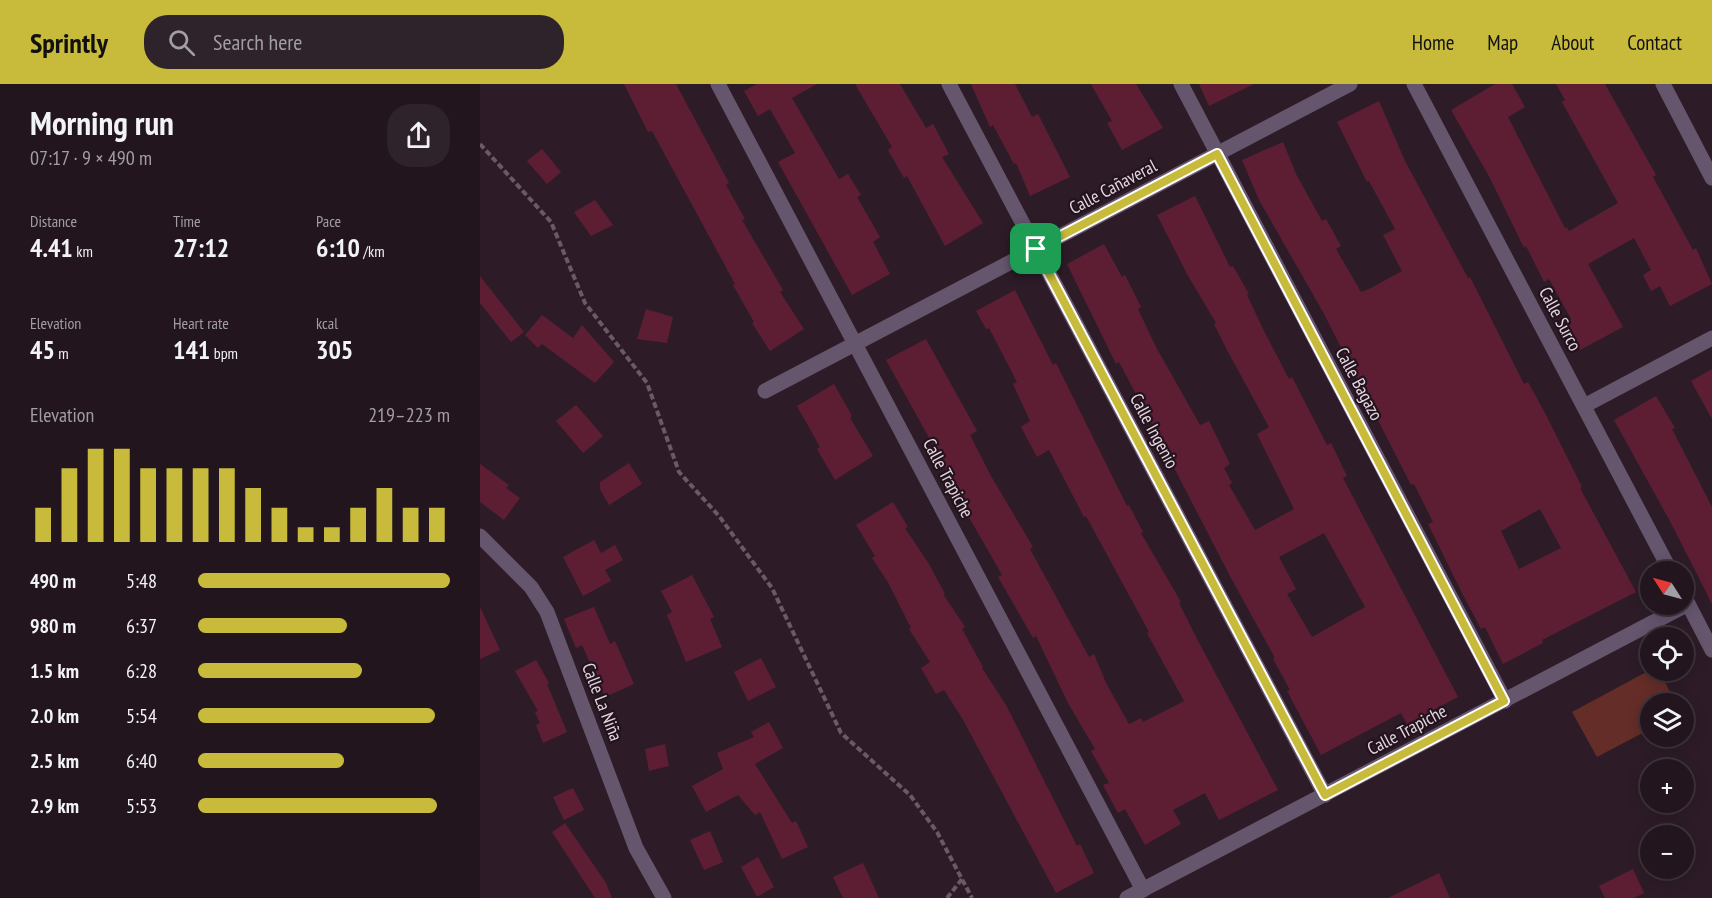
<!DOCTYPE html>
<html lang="en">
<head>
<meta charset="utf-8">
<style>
  body { margin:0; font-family:"PT Sans Narrow",sans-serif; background:#2e222b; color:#f1f3f6; height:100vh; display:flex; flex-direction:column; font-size:22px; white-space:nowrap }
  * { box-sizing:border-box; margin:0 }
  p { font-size:20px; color:#a29fa4 }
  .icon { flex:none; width:33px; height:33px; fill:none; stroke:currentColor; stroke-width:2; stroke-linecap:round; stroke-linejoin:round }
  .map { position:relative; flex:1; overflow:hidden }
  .drawer { display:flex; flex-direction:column; background:#22151e; width:480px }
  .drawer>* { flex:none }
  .needle { width:39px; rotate:306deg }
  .controls { position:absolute; left:1160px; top:477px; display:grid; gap:12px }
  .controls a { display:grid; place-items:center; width:54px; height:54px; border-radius:50%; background:#22151e; box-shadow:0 3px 15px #0003,0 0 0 2px #3f343c; font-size:30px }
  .pin { position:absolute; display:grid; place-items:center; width:51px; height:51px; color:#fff; margin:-26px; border-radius:12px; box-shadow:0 3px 9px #0006 }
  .round { display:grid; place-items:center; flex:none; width:63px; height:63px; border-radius:24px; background:#2e222b }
  .head { display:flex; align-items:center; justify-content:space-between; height:102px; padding:0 30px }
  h1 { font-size:33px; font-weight:700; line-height:45px }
  .stats { display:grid; grid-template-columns:repeat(3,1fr); gap:9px; height:102px; padding:6px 30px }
  .stats div { display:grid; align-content:center }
  .stats b { font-size:26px; font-weight:700 }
  .stats small { font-size:16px; font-weight:400 }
  .stats p { font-size:16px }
  .chart { height:168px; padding:12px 30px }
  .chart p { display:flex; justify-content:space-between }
  .chart svg { width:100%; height:108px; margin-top:6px; stroke:#c8bb3b; stroke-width:6 }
  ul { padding:0 30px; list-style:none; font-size:20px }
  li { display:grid; grid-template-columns:96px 72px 1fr; align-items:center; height:45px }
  li i { height:15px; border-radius:8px; background:#c8bb3b }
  header { display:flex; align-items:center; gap:36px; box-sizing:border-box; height:84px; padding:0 30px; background:#c8bb3b; color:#111 }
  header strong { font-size:28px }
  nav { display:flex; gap:33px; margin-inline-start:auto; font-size:21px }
  .search { width:420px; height:54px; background:#2e222b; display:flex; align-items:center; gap:15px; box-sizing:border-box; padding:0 21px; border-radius:24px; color:#a29fa4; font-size:22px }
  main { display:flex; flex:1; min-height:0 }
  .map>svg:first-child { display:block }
</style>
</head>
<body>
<header>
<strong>Sprintly</strong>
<div class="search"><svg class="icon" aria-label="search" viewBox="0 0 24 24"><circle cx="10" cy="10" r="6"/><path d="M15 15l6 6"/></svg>Search here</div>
<nav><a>Home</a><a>Map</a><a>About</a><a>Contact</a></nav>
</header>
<main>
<section class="drawer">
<div class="head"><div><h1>Morning run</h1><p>07:17 · 9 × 490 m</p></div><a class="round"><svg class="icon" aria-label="share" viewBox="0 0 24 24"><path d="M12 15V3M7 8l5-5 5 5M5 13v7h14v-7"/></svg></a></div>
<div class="stats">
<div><p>Distance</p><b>4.41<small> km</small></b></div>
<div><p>Time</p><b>27:12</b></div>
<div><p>Pace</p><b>6:10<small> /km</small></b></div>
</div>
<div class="stats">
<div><p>Elevation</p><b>45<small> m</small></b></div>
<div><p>Heart rate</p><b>141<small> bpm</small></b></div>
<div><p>kcal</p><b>305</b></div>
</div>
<div class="chart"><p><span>Elevation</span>219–223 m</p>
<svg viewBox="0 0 160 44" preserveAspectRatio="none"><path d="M5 44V30M15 44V14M25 44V6M35 44V6M45 44V14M55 44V14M65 44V14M75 44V14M85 44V22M95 44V30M105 44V38M115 44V38M125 44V30M135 44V22M145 44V30M155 44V30"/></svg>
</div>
<ul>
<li><b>490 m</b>5:48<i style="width:100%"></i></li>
<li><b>980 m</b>6:37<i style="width:59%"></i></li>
<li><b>1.5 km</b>6:28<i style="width:65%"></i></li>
<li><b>2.0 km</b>5:54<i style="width:94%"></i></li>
<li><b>2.5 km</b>6:40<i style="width:58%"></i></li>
<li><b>2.9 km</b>5:53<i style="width:95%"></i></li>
</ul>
</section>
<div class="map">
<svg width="1232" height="814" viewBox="0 0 1232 814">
  <rect width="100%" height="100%" fill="#2d1c28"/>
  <polygon fill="#642d28" points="1170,586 1180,587 1195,619 1170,620 1170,645 1117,673 1092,628"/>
  <g fill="#5d1e33" fill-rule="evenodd">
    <polygon points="144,0 196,0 249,99 246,101 265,135 262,136 303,206 300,208 324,245 290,267 272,239 274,238 253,201 255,200 172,47 168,48"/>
    <polygon points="277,0 337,0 312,14 359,95 368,90 381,111 377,113 400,153 393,158 410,190 372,211 298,78 315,69 290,25 278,32 264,7"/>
    <polygon points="375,0 420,0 446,44 453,40 469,70 462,73 503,139 465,162 427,92 424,94 408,66 412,63"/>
    <polygon points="491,0 535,0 552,33 558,30 590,93 550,112 536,79 534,80 513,41 510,43"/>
    <polygon points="611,0 656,0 683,44 642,66 627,39 632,37"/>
    <polygon points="719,0 774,0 729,22"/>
    <polygon points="1015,0 1032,0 1045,23 1028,33 1085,144 1087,143 1089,147 1138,119 1082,18 1085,16 1076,0 1125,0 1176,91 1173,93 1213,166 1216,164 1232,200 1190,222 1180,202 1171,207 1163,191 1171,186 1154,154 1108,180 1143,243 1100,266 1085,239 1091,235 1069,195 1064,198 1046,162 1044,164 1010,94 971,26"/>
    <path d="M899,17l26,60 63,117 2,-1 54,107 4,-2 17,31 37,74 -2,1 56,104 -94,48 1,3 -40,21 -18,-37 -4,2 -19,-36 -34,-69 5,-2 -19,-38 -3,1 -88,-173 -64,-112 -17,-40 41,-18 13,32 26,47 4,-2 15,27 -5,3 25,43 10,-4 31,-17 -19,-36 12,-6 -26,-48 -2,1 -30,-60zM1060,425l21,39 -42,21 -18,-38z"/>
    <polygon points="62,65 81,88 67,100 47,77"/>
    <path d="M715,112l35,71 3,-1 16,28 -2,1 17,36 25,48 3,-2 35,68 4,-2 16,33 -4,2 115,219 -51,27 -6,-11 -80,42 -34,-64 3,-1 -17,-31 2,-1 -44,-80 -92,-178 -20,-38 -3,2 -49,-100 37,-20 18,33 3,-2 16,32 -3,2 18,38 44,78 9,-4 21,43 -6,4 8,15 -3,2 26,45 39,-21 -37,-75 12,-7 -42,-77 -13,-26 2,-1 -29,-49 -30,-59zM844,449l41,74 -53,30 -25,-43 9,-5 -17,-32z"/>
    <polygon points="115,116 133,141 111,152 94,128"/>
    <polygon points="0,192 44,248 31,258 0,219"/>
    <polygon points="535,206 573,281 576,279 647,422 649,421 663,448 661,449 701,518 699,519 717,555 798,706 739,736 725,709 693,726 701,740 665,761 645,725 638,729 623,701 629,699 611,667 615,665 588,619 556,552 553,554 518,493 522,491 482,421 485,419 406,276 446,255 497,347 490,351 511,392 553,463 550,465 609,573 614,570 626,599 649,640 661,634 663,638 704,617 667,549 669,548 606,432 604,433 569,366 557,373 541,343 550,337 533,300 537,298 509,244 506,245 496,227"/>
    <polygon points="166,225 193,233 187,259 157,255"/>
    <polygon points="62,231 93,254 102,241 134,278 115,299 62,260 58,264 45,251"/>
    <polygon points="1232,285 1232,335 1211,297"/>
    <polygon points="354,300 372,332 370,334 393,372 355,396 337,365 340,363 317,322"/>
    <polygon points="1176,312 1195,344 1192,345 1232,423 1232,520 1191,439 1134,336"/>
    <polygon points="96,321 123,352 103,369 76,337"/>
    <polygon points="149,379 162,400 129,421 120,405 120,398"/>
    <polygon points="0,380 29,401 26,404 40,414 24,436 0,418"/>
    <polygon points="413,418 428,443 425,444 449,480 465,510 463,510 485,543 482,545 503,583 502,584 526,621 597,762 600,760 614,789 576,809 482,634 464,606 456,610 441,584 450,578 429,545 431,544 409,500 392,474 395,472 376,441"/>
    <polygon points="114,456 121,469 135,461 143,476 125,486 131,497 103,512 83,473"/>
    <polygon points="212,491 234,533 230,535 242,563 206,578 187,531 192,528 181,507"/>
    <polygon points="0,523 20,566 0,575"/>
    <polygon points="114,523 130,560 135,557 154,600 125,613 102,561 96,564 84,535"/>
    <polygon points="281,574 296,603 268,617 254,588"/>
    <polygon points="56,576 69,599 67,600 87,648 63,659 56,641 60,639 55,628 58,627 35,587"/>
    <polygon points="289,638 303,664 275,680 312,739 316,737 328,763 302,775 280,728 275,731 258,711 226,728 212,702 243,685 237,669 274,653 271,648"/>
    <polygon points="185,660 189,682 169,687 165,665"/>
    <polygon points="93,704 104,726 84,736 73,713"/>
    <polygon points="85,739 126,799 132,814 115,814 72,748"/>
    <polygon points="230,747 243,778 224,786 210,756"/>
    <polygon points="278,773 294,803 277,813 261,783"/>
    <polygon points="383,779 399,814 363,814 353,793"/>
    <polygon points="1153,785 1164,809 1154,814 1125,814 1119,802"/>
    <polygon points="959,789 970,814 908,814"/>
  </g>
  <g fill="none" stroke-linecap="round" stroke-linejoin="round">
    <g stroke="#6a5a65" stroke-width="4" stroke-dasharray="6 3" stroke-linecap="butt">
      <polyline points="0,60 71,138 105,219 167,299 199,388 239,432 292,504 361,649 430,711 457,748 492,814"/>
      <polyline points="467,814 482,795"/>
    </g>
    <g stroke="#65566e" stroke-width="15">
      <polyline points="238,0 663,806"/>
      <polyline points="469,0 845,711"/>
      <polyline points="701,0 1025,617"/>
      <polyline points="934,0 1191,488"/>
      <polyline points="1183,0 1232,94"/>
      <polyline points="285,307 870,0"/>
      <polyline points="1104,322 1232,254"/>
      <polyline points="0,452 51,503 67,528 156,764 184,814"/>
      <polyline points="1203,510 1232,566"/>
      <polyline points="647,814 1208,520"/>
    </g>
  </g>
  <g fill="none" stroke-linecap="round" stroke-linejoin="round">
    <defs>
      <polygon id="route" points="737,70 1024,617 845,711 556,165"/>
    </defs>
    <use href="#route" stroke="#fff" stroke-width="12"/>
    <use href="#route" stroke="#c8bb3b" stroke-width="8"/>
  </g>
  <g text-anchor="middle" stroke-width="4.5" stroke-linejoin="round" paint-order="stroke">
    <g font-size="18" fill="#e3d7df" stroke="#23131e">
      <text transform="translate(633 103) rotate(-28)" y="6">Calle Cañaveral</text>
      <text transform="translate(1080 235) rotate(62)" y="6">Calle Surco</text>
      <text transform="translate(879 300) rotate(62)" y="6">Calle Bagazo</text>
      <text transform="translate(674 347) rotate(62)" y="6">Calle Ingenio</text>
      <text transform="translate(468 394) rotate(62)" y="6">Calle Trapiche</text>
      <text transform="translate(122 618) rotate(69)" y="6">Calle La Niña</text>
      <text transform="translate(927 646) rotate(-28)" y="6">Calle Trapiche</text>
    </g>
  </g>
</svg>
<div class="controls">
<a><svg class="needle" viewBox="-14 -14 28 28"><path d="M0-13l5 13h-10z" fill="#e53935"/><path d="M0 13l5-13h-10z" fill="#a29fa4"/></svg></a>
<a><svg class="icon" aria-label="locate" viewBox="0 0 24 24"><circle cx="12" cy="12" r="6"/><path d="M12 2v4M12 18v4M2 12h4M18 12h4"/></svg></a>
<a><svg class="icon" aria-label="layers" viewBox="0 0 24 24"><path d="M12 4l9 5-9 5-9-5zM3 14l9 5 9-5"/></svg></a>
<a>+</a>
<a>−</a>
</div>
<div class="pin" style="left:556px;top:165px;background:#1e9e55"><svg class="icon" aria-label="arrive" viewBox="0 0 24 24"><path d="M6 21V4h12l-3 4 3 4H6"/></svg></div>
</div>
</main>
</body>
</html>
